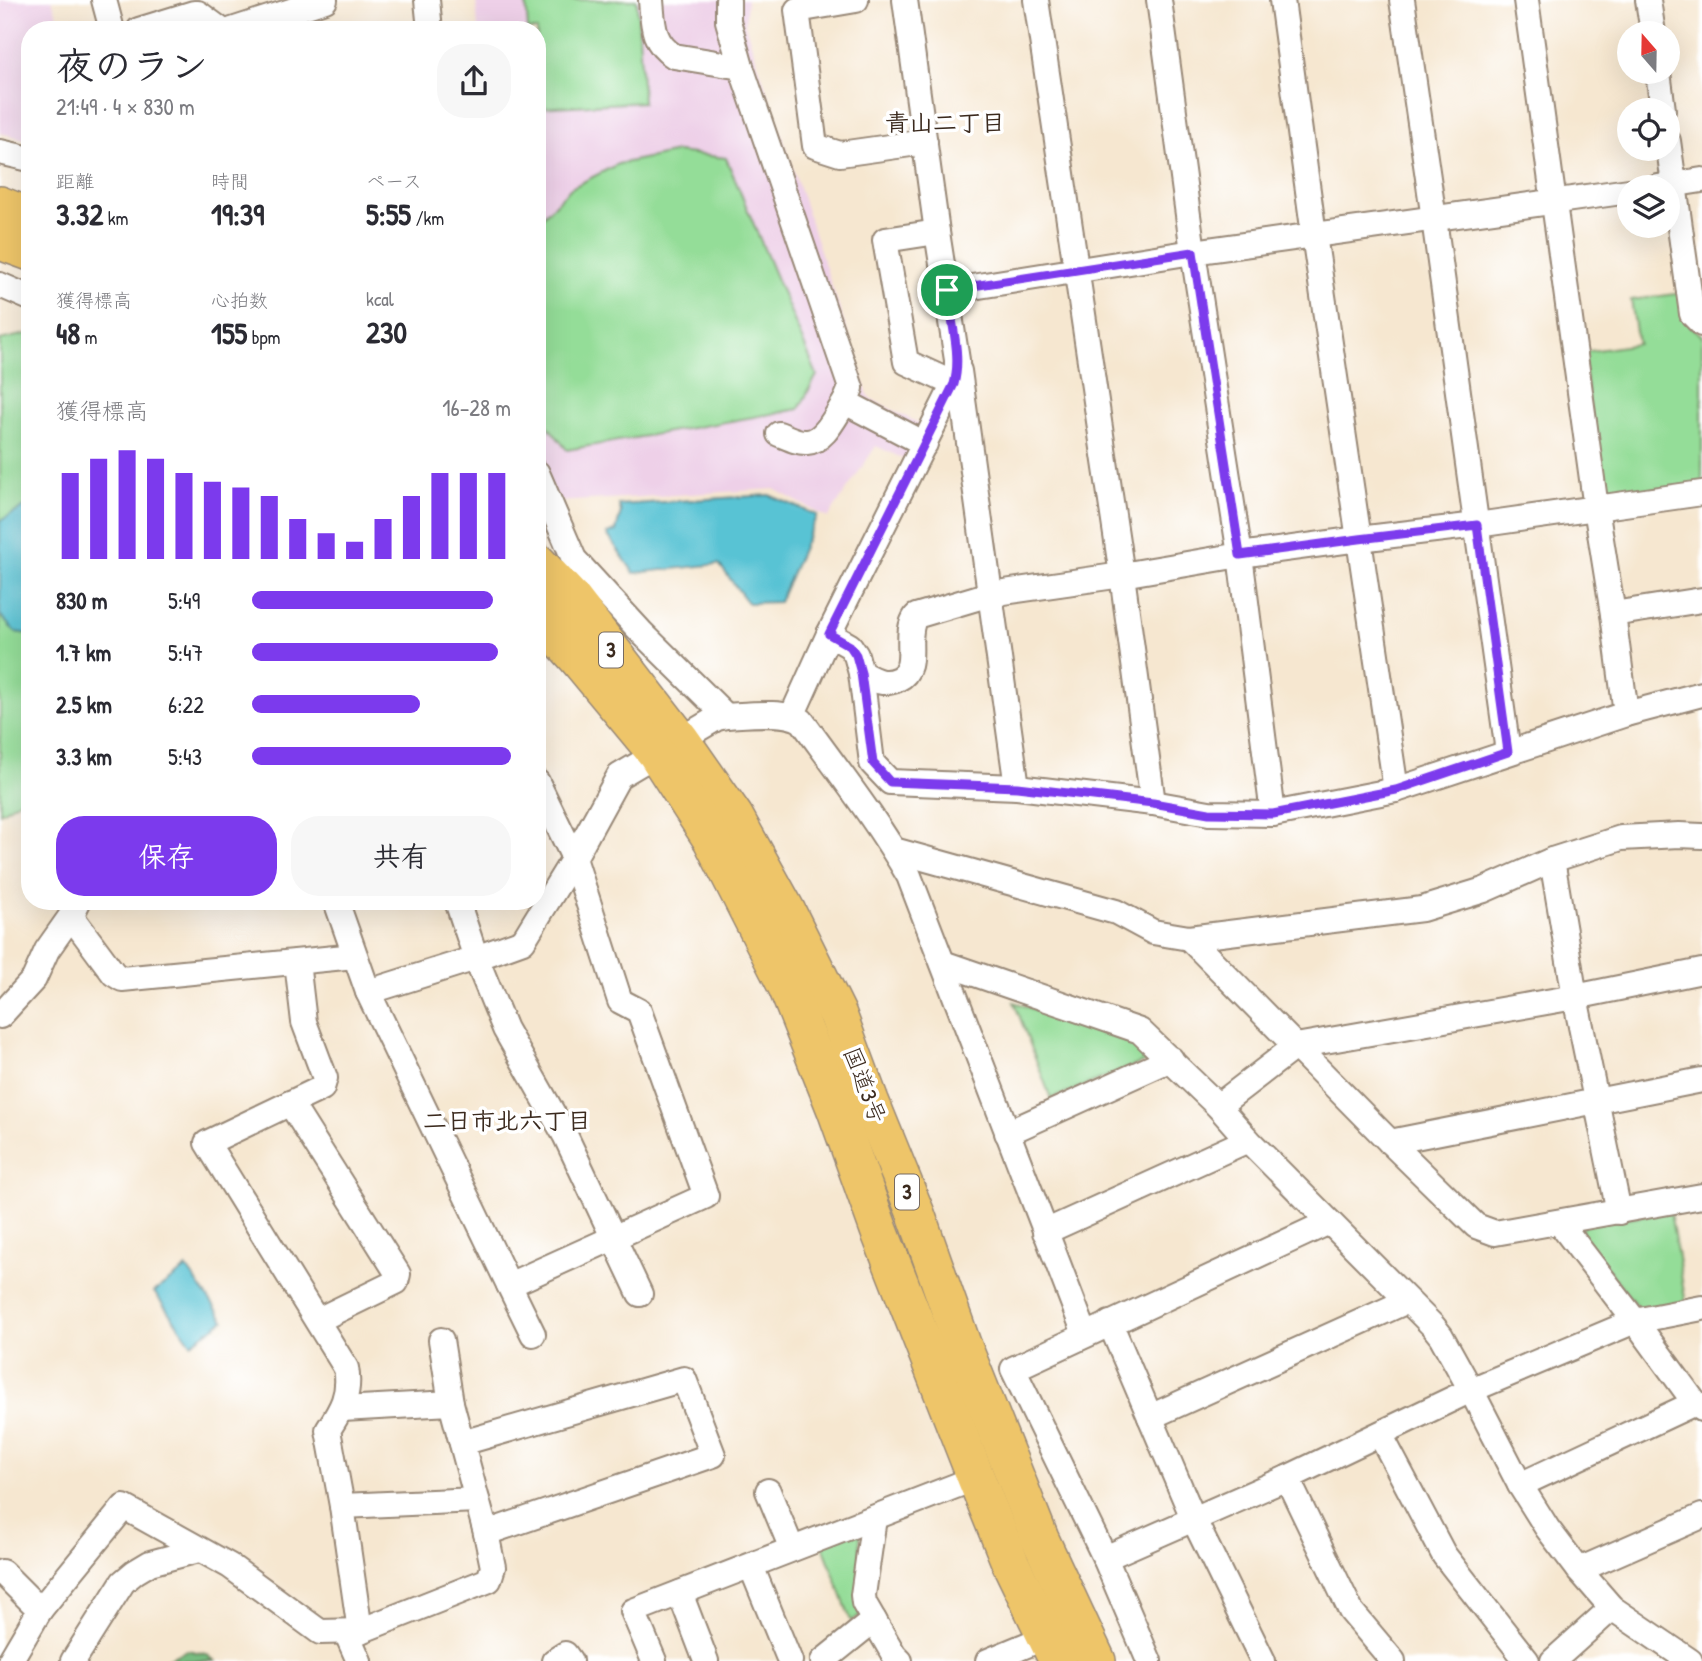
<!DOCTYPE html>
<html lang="ja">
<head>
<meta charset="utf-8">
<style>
  body { margin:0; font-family:"Patrick Hand","Klee One",sans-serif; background:#f7f7f7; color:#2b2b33; height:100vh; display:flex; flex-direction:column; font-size:26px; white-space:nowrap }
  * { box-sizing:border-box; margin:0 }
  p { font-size:23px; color:#7c7c81 }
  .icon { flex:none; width:38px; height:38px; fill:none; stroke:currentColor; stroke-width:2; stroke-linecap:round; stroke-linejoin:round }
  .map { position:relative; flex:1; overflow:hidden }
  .panel { position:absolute; left:21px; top:21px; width:525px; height:889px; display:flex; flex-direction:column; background:#fff; border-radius:28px; box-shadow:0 7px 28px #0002 }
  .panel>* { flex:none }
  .needle { width:46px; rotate:340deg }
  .tools { position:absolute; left:1617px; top:21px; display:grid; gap:14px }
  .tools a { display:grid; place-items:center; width:63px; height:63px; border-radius:50%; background:#fff; box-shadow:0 7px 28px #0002; font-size:35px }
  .pin { position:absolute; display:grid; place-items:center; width:60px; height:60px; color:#fff; margin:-30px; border:4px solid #fff; border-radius:50%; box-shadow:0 2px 7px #0007 }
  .round { display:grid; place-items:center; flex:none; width:74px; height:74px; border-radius:28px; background:#f7f7f7 }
  .summary { display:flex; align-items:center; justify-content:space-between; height:119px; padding:0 35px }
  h1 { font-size:38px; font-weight:800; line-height:52px }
  .figures { display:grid; grid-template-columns:repeat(3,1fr); gap:10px; height:119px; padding:7px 35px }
  .figures div { display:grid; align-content:center }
  .figures b { font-size:30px; font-weight:800 }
  .figures small { font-size:19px; font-weight:400 }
  .figures p { font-size:19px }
  .chart { height:196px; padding:14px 35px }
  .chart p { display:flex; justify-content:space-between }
  .chart svg { width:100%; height:126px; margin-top:7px; stroke:#7c3aed; stroke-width:6 }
  .action { display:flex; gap:14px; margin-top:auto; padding:14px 35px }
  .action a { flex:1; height:80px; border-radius:28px; background:#7c3aed; color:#fff; font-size:28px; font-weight:800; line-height:80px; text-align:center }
  .action a+a { background:#f7f7f7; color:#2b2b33 }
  ul { padding:0 35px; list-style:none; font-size:23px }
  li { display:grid; grid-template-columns:112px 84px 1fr; align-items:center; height:52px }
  li i { height:18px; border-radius:9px; background:#7c3aed }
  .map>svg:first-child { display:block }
</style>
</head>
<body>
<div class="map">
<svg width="1702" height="1661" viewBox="0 0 1702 1661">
  <rect width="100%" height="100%" fill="#fff"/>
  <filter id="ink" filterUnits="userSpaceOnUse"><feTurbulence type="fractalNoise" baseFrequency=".0143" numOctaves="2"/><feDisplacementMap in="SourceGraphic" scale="14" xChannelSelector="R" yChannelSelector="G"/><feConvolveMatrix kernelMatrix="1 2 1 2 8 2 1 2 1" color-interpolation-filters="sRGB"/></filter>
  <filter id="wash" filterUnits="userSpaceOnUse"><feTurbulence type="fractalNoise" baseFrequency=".00686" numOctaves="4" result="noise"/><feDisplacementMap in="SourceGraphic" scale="28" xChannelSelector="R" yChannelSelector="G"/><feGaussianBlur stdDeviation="1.57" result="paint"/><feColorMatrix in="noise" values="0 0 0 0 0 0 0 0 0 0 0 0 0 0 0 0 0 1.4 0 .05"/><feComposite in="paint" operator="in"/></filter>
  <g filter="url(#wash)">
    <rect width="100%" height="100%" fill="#f6e7d0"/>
    <g fill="#eed0e8">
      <polygon points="0,0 52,0 62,30 30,30 30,140 0,133"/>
      <polygon points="476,0 747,0 745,25 869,398 924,426 906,460 876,446 828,518 774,489 557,502 537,455 537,30 478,30"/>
    </g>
    <g fill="#94dd98" stroke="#68845b" stroke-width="2">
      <polygon points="526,0 637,0 643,102 537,108 537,30 528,30"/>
      <polygon points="677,152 726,158 817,375 799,409 567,450 537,412 537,222 571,188 618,164"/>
      <polygon points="1682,293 1687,322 1702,336 1702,488 1610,497 1600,486 1583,352 1638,344 1631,300"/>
      <polygon points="30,333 30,794 0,813 0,340"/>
      <polygon points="1014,1002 1147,1048 1149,1060 1051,1099"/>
      <polygon points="1670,1212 1686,1303 1643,1314 1580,1234 1584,1223"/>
      <polygon points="860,1529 860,1617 851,1621 822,1543"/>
    </g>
    <polygon fill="#77bc80" stroke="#59734f" stroke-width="2" points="187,1650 206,1654 215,1661 163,1661"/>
    <g fill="#59c3d4" stroke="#4a7679" stroke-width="2">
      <polygon points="769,495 817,515 779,602 748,603 719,564 634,573 607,534 616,531 621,512 619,505"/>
      <polygon points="30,504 30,634 29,634 15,632 0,615 0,521"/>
      <polygon points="187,1268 224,1320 191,1343 154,1292"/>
    </g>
  </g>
  <g filter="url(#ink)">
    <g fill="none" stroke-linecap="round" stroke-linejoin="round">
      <defs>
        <g id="minor">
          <polyline points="104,0 112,30"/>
          <polyline points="427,0 430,30"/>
          <path d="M651,0c2,23 1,43 23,56l67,11"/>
          <polyline points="728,0 728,21 741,67 851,388 845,402 925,444"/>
          <polyline points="856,0 797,10 815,146 840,154 925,142"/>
          <polyline points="1036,0 1122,575 1153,803"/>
          <polyline points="1159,0 1193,252 1240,555 1273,814"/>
          <polyline points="1282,0 1314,235 1396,790"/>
          <polyline points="1402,0 1434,219 1508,752"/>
          <polyline points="1526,0 1596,508 1613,614 1626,714"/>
          <polyline points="1648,0 1653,33"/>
          <polyline points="139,30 194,13 198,13 221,30"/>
          <polyline points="232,30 325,0"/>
          <polyline points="1658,72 1663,110"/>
          <polyline points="1668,141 1692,314 1702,324"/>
          <polyline points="0,152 30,159"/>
          <polyline points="1658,187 1702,180"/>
          <polyline points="937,232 885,240 906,362 954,384"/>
          <polyline points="0,285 30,298"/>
          <polyline points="947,291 1193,252 1629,191"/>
          <polyline points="959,371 1017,787"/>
          <path d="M779,434c8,3 19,9 28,8 18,-1 28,-26 38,-40"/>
          <polyline points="537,473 574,559 642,633 726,716"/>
          <polyline points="1613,614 1702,600"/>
          <polyline points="829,634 850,646 856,655 861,673 872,763 890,782 1017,787 1153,803 1209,813 1273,814 1396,790 1626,714 1702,694"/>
          <path d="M861,673c13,7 22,13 37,6 23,-11 4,-44 18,-63l74,-22 132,-19 118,-20 119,-16 118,-14 225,-32"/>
          <polyline points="792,716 829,634 954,384 957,375 957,360 937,232 905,0"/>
          <polyline points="894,850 1116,912 1153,932 1189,938 1422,909 1484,890 1552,860 1621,838 1679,835 1702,836"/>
          <polyline points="1552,860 1575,997 1619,1212"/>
          <polyline points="336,901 368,992 509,1285 706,1196 639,1011 620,1001 574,858 537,782"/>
          <polyline points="457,901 476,958 505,1029 565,1135 640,1294"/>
          <polyline points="71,916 114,974 122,979 355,956"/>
          <polyline points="1189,938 1390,1142 1476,1226 1495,1233 1702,1196"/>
          <path d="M297,962l7,60 21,56 -3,10 -115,55 139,225c5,26 -5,42 -18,62l14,76 18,125"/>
          <polyline points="943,963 1140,1031 1218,1106 1248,1140 1433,1326 1441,1336 1471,1390 1520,1485 1547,1528 1579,1570 1612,1608 1690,1661"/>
          <path d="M368,992l108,-34 47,-17 51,-83 45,-82 98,-58 9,-2c20,-1 60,-6 76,5 37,51 76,101 107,155l176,458"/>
          <polyline points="0,1016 34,979 47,950 71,916 78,902"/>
          <polyline points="290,1103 398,1274 396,1282 318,1320"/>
          <polyline points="1218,1106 1296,1046 1575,997 1702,971"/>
          <polyline points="1007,1133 1171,1059"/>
          <polyline points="1390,1142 1702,1080"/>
          <polyline points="1559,1222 1635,1321 1695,1403 1702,1409"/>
          <polyline points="1045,1232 1248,1140"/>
          <polyline points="509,1285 533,1334"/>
          <polyline points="1110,1323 1194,1520 1263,1661"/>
          <polyline points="441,1340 451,1403 486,1533"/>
          <polyline points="342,1409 451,1403"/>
          <polyline points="1150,1417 1407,1301"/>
          <polyline points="1380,1434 1444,1555 1527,1661"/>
          <polyline points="1287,1478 1351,1611 1393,1661"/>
          <polyline points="1520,1485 1695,1403"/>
          <polyline points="768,1491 792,1549"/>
          <polyline points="342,1506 477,1500"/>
          <polyline points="874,1518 863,1595 864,1603 894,1655 900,1661"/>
          <polyline points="1105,1558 1287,1478 1471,1390 1635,1321 1702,1308"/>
          <polyline points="751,1566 790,1661"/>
          <polyline points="1579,1570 1702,1516"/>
          <polyline points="0,1573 2,1572 40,1610"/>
          <polyline points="680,1593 706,1661"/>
          <polyline points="346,1632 359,1661"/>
          <polyline points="10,1661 40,1610 124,1507 230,1566 320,1632 360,1631 489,1580 493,1567 486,1533 713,1455 684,1379 462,1443"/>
          <polyline points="73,1661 123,1582 135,1572 150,1563 199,1550"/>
          <polyline points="554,1661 565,1654 570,1661"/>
          <polyline points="654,1661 633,1611 976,1478"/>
          <polyline points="823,1661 874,1620"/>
          <polyline points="988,1661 1058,1632"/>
          <polyline points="1149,1661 1105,1558 1013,1369 1329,1222"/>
          <polyline points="1553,1661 1612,1608"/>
        </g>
        <g id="highway">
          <polyline points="0,205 30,217"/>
          <polyline points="0,241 30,252"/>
          <polyline points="537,562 572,599 681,740 734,816 786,910 838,1015 870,1101 916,1214 962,1344 1011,1466 1040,1539 1097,1661"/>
          <polyline points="537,613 577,658 656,753 712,840 787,987 836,1110 879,1230 976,1478 1010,1562 1058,1661"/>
        </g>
      </defs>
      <use href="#minor" stroke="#988877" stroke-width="28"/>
      <use href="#highway" stroke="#988877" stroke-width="40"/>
      <use href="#minor" stroke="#fff" stroke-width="24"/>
      <use href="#highway" stroke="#eec569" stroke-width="37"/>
    </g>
  </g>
  <g fill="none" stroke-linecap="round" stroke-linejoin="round" filter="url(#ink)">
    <defs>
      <path id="route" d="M1193,252l47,303 119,-16 118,-14 31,227 -112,38 -123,24 -64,-1 -56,-10 -136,-16 -127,-5 -17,-19 -12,-90 -5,-18 -6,-9 -21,-12 125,-250c8,-28 -3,-64 -7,-94z"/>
    </defs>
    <use href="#route" stroke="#fff" stroke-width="14"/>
    <use href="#route" stroke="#7c3aed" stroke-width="9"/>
  </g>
  <g text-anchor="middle" stroke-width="7" stroke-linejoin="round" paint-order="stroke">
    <g fill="#fff" stroke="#766a62" stroke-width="2">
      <rect x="599" y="632.5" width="24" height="35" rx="5"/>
      <rect x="895" y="1174.5" width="24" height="35" rx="5"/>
    </g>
    <g font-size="21" font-weight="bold" fill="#3b2a1e">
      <text x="611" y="657">3</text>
      <text x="907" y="1199">3</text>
    </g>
    <g font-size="23" fill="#3b2a1e" stroke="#fff">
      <text transform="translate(865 1085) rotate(69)" y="8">国道3号</text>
    </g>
    <g font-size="24" font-weight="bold" fill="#3b2a1e" stroke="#fff">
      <text x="945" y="131">青山二丁目</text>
      <text x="507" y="1129">二日市北六丁目</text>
    </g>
  </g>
</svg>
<div class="tools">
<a><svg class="needle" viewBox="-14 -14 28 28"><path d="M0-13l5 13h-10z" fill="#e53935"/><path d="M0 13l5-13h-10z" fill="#7c7c81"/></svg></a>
<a><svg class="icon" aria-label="locate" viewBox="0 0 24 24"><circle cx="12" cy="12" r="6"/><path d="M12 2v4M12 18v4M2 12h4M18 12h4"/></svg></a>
<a><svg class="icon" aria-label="layers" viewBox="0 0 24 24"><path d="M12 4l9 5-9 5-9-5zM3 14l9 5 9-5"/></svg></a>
</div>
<div class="pin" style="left:947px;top:290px;background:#1e9e55"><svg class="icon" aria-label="arrive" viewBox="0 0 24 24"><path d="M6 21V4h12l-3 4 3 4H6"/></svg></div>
<section class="panel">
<div class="summary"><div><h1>夜のラン</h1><p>21:49 · 4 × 830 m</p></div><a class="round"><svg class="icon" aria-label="share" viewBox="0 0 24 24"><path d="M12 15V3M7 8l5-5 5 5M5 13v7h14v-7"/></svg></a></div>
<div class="figures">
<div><p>距離</p><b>3.32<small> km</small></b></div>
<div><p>時間</p><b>19:39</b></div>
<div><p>ペース</p><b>5:55<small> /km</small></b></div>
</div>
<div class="figures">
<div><p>獲得標高</p><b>48<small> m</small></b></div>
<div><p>心拍数</p><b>155<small> bpm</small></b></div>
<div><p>kcal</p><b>230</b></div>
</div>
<div class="chart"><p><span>獲得標高</span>16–28 m</p>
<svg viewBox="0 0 160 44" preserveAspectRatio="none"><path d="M5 44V14M15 44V9M25 44V6M35 44V9M45 44V14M55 44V17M65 44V19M75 44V22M85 44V30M95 44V35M105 44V38M115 44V30M125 44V22M135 44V14M145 44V14M155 44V14"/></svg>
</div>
<ul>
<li><b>830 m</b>5:49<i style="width:93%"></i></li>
<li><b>1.7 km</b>5:47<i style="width:95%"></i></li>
<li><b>2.5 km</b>6:22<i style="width:65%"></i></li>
<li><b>3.3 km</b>5:43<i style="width:100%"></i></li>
</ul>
<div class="action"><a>保存</a><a>共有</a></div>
</section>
</div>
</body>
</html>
